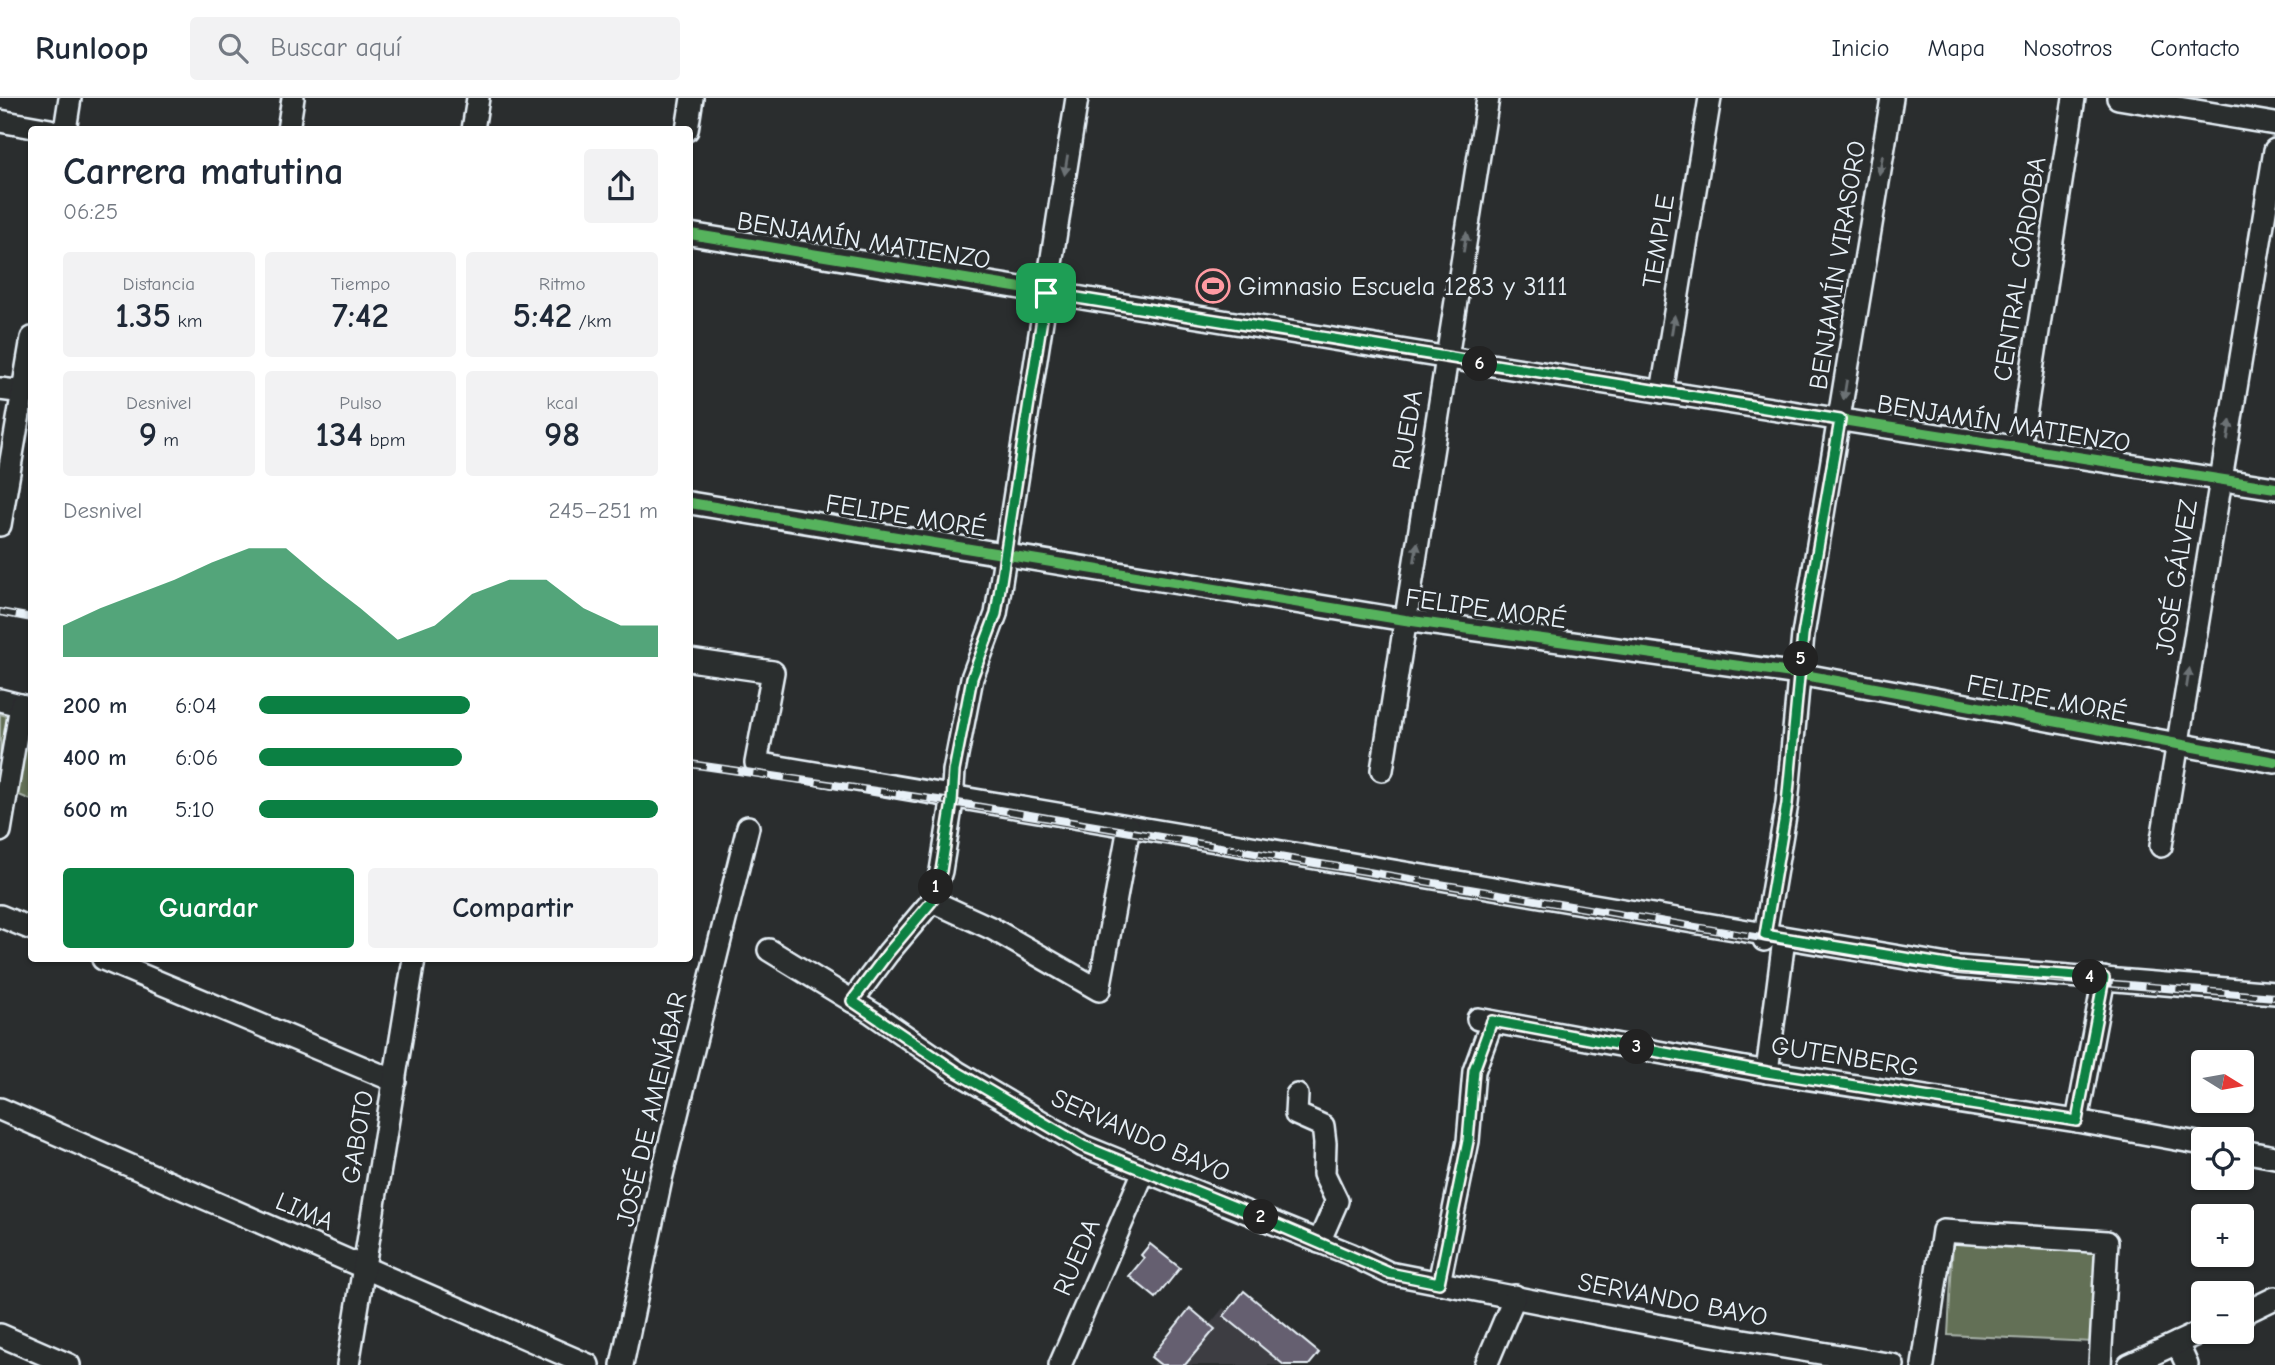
<!DOCTYPE html>
<html lang="es">
<head>
<meta charset="utf-8">
<style>
  body { margin:0; font-family:"Comic Neue",sans-serif; background:#f2f2f3; color:#1f2937; height:100vh; display:flex; flex-direction:column; font-size:26px; white-space:nowrap }
  * { box-sizing:border-box; margin:0 }
  p { font-size:23px; color:#747a83 }
  .icon { flex:none; width:38px; height:38px; fill:none; stroke:currentColor; stroke-width:2; stroke-linecap:round; stroke-linejoin:round }
  .map { position:relative; flex:1; overflow:hidden }
  .drawer { position:absolute; left:28px; top:28px; width:665px; height:836px; display:flex; flex-direction:column; background:#fff; border-radius:7px; box-shadow:0 2px 5px #0004 }
  .drawer>* { flex:none }
  .needle { width:46px; rotate:101deg }
  .tools { position:absolute; left:2191px; top:952px; display:grid; gap:14px }
  .tools a { display:grid; place-items:center; width:63px; height:63px; border-radius:7px; background:#fff; box-shadow:0 2px 5px #0004; font-size:35px }
  .pin { position:absolute; display:grid; place-items:center; width:60px; height:60px; color:#fff; margin:-30px; border-radius:14px; box-shadow:0 4px 10px #0006 }
  .km { position:absolute; width:35px; height:35px; margin:-18px; border-radius:50%; background:#222; color:#fff; font-size:19px; line-height:35px; text-align:center }
  .round { display:grid; place-items:center; flex:none; width:74px; height:74px; border-radius:7px; background:#f2f2f3 }
  .headline { display:flex; align-items:center; justify-content:space-between; height:119px; padding:0 35px }
  h1 { font-size:38px; font-weight:700; line-height:52px }
  .metrics { display:grid; grid-template-columns:repeat(3,1fr); gap:10px; height:119px; padding:7px 35px }
  .metrics div { display:grid; align-content:center; border-radius:7px; background:#f2f2f3; text-align:center }
  .metrics b { font-size:35px; font-weight:700 }
  .metrics small { font-size:19px; font-weight:400 }
  .metrics p { font-size:19px }
  .chart { height:196px; padding:14px 35px }
  .chart p { display:flex; justify-content:space-between }
  .chart svg { width:100%; height:126px; margin-top:7px; fill:#0b8043; opacity:.7 }
  .action { display:flex; gap:14px; margin-top:auto; padding:14px 35px }
  .action a { flex:1; height:80px; border-radius:7px; background:#0b8043; color:#fff; font-size:28px; font-weight:700; line-height:80px; text-align:center }
  .action a+a { background:#f2f2f3; color:#1f2937 }
  ul { padding:0 35px; list-style:none; font-size:23px }
  li { display:grid; grid-template-columns:112px 84px 1fr; align-items:center; height:52px }
  li i { height:18px; border-radius:9px; background:#0b8043 }
  header { display:flex; align-items:center; gap:42px; box-sizing:border-box; height:98px; padding:0 35px; background:#fff; border-bottom:2px solid #e0e1e3 }
  header strong { font-size:33px }
  nav { display:flex; gap:38px; margin-inline-start:auto; font-size:24px }
  .search { width:490px; height:63px; background:#f2f2f3; display:flex; align-items:center; gap:18px; box-sizing:border-box; padding:0 24px; border-radius:7px; color:#747a83; font-size:26px }
  .map>svg:first-child { display:block }
</style>
</head>
<body>
<header>
<strong>Runloop</strong>
<div class="search"><svg class="icon" aria-label="search" viewBox="0 0 24 24"><circle cx="10" cy="10" r="6"/><path d="M15 15l6 6"/></svg>Buscar aquí</div>
<nav><a>Inicio</a><a>Mapa</a><a>Nosotros</a><a>Contacto</a></nav>
</header>
<div class="map">
<svg width="2275" height="1267" viewBox="0 0 2275 1267">
  <rect width="100%" height="100%" fill="#2a2d2e"/>
  <filter id="ink" filterUnits="userSpaceOnUse"><feTurbulence type="fractalNoise" baseFrequency=".0143" numOctaves="2"/><feDisplacementMap in="SourceGraphic" scale="14" xChannelSelector="R" yChannelSelector="G"/><feConvolveMatrix kernelMatrix="1 2 1 2 8 2 1 2 1" color-interpolation-filters="sRGB"/></filter>
  <g filter="url(#ink)">
    <polygon fill="#3c3c42" points="1244,1193 1319,1255 1309,1267 1153,1267 1156,1263 1151,1259 1190,1210 1210,1226 1223,1210 1227,1213"/>
    <g fill="#646f56" stroke="#a6b0a7" stroke-width="2">
      <polygon points="0,616 31,625 31,702 0,689"/>
      <polygon points="1953,1145 2097,1152 2093,1244 1948,1237"/>
    </g>
    <g fill="#655f70" stroke="#e8f1f8" stroke-width="2">
      <polygon points="1150,1146 1180,1170 1156,1200 1129,1178 1144,1160 1141,1157"/>
      <polygon points="1244,1193 1319,1255 1309,1267 1284,1267 1224,1218"/>
      <polygon points="1190,1210 1215,1231 1185,1267 1161,1267 1151,1259"/>
    </g>
    <g fill="none" stroke-linecap="round" stroke-linejoin="round">
      <defs>
        <g id="minor">
          <polyline points="2118,0 2275,26"/>
          <polyline points="0,23 50,32"/>
          <polyline points="65,32 70,0"/>
          <polyline points="288,32 293,0"/>
          <polyline points="473,32 478,0"/>
          <polyline points="687,32 692,0"/>
          <polyline points="690,136 1498,268 2275,390"/>
          <polyline points="0,291 32,295"/>
          <polyline points="1662,294 1710,0"/>
          <polyline points="2020,350 2074,0"/>
          <polyline points="690,405 1405,522 1799,576 2275,664"/>
          <polyline points="0,427 32,240"/>
          <polyline points="690,562 773,574 756,665 1959,869 2275,895"/>
          <polyline points="0,602 32,610"/>
          <polyline points="1382,672 1488,0"/>
          <polyline points="0,733 21,607"/>
          <polyline points="2161,748 2275,52"/>
          <polyline points="932,803 993,831 1099,892 1129,729"/>
          <polyline points="0,818 32,831"/>
          <polyline points="1764,842 1787,706 1803,537 1892,0"/>
          <polyline points="769,852 872,915 957,974 1083,1048 1350,1156 1389,1175 1677,1231 1893,1267"/>
          <polyline points="103,861 395,983"/>
          <polyline points="852,903 888,855 932,803 941,773 952,704 954,673 972,580 996,516 1077,0"/>
          <polyline points="1478,921 1767,974 2077,1023 2203,1046"/>
          <polyline points="1767,974 1784,841"/>
          <polyline points="1297,997 1296,1016 1323,1028 1325,1045 1324,1076 1337,1103 1319,1144"/>
          <polyline points="0,1011 588,1267"/>
          <polyline points="2077,1023 2104,880"/>
          <polyline points="2242,1053 2275,1059"/>
          <polyline points="1439,1185 1468,1043 1474,973 1492,924"/>
          <polyline points="2242,1216 2275,1200"/>
          <polyline points="0,1237 69,1267"/>
          <polyline points="2177,1245 2187,1267"/>
          <polyline points="348,1267 414,861"/>
          <polyline points="622,1267 661,1081 748,729"/>
          <polyline points="1060,1267 1144,1073"/>
          <polyline points="1486,1267 1515,1198"/>
          <polyline points="1923,1267 1943,1133 2107,1144 2100,1267"/>
          <polyline points="2129,1267 2203,1233"/>
        </g>
      </defs>
      <use href="#minor" stroke="#e8f1f8" stroke-width="26"/>
      <use href="#minor" stroke="#2a2d2e" stroke-width="21"/>
      <defs>
        <g id="rail">
          <polyline points="0,514 32,520"/>
          <polyline points="690,666 952,704 1958,873 2275,899"/>
        </g>
      </defs>
      <use href="#rail" stroke="#e8f1f8" stroke-width="8"/>
      <use href="#rail" stroke="#2a2d2e" stroke-width="5" stroke-dasharray="16" stroke-linecap="butt"/>
      <defs>
        <g id="cycleway">
          <polyline points="690,136 1498,268 2275,390"/>
          <polyline points="690,405 1405,522 1799,576 2275,664"/>
        </g>
      </defs>
      <use href="#cycleway" stroke="#2a2d2e" stroke-width="15"/>
      <use href="#cycleway" stroke="#56b35d" stroke-width="10"/>
    </g>
    <defs><path id="oneway-solid" d="M-6-.8H1V-3.2L6.5 0L1 3.2V.8H-6Z" transform="scale(1.75)"/></defs>
    <g fill="#6c7275">
      <use href="#oneway-solid" transform="translate(1066 67) rotate(99)"/>
      <use href="#oneway-solid" transform="translate(1881 67) rotate(99)"/>
      <use href="#oneway-solid" transform="translate(1465 144) rotate(-81)"/>
      <use href="#oneway-solid" transform="translate(1673 227) rotate(-81)"/>
      <use href="#oneway-solid" transform="translate(1845 292) rotate(99)"/>
      <use href="#oneway-solid" transform="translate(2229 332) rotate(-81)"/>
      <use href="#oneway-solid" transform="translate(1416 454) rotate(-81)"/>
      <use href="#oneway-solid" transform="translate(2188 580) rotate(-81)"/>
    </g>
  </g>
  <g fill="none" stroke-linecap="round" stroke-linejoin="round" filter="url(#ink)">
    <defs>
      <polygon id="route" points="1046,195 1840,322 1803,537 1787,706 1765,837 1959,869 2104,880 2077,1023 1767,974 1492,923 1474,972 1468,1043 1439,1185 1389,1175 1247,1114 1083,1048 957,974 852,903 888,855 932,803 941,773 952,704 954,673 972,580 996,516"/>
    </defs>
    <use href="#route" stroke="#fff" stroke-width="14"/>
    <use href="#route" stroke="#0b8043" stroke-width="9"/>
  </g>
  <defs>
    <symbol id="stadium-ring" viewBox="-11 -11 22 22"><circle r="9.5" fill="#2a2d2e" stroke="#ff9aa2" stroke-width="1.5"/><path d="M0-5a6.5 5 0 1 0 0 10a6.5 5 0 1 0 0-10ZM-3.5-1.8h7v3.6h-7Z" fill="#ff9aa2"/></symbol>
  </defs>
  <g fill-rule="evenodd">
    <use href="#stadium-ring" x="1194" y="169" width="38" height="38"/>
  </g>
  <g text-anchor="middle" stroke-width="6" stroke-linejoin="round" paint-order="stroke">
    <g font-size="26" fill="#e8f1f8" stroke="#2a2d2e">
      <text transform="translate(864 142) rotate(9)" y="9">BENJAMÍN MATIENZO</text>
      <text transform="translate(1658 143) rotate(-81)" y="9">TEMPLE</text>
      <text transform="translate(1837 167) rotate(-81)" y="9">BENJAMÍN VIRASORO</text>
      <text transform="translate(2019 171) rotate(-81)" y="9">CENTRAL CÓRDOBA</text>
      <text transform="translate(2004 325) rotate(9)" y="9">BENJAMÍN MATIENZO</text>
      <text transform="translate(1407 332) rotate(-81)" y="9">RUEDA</text>
      <text transform="translate(906 417) rotate(9)" y="9">FELIPE MORÉ</text>
      <text transform="translate(2176 479) rotate(-81)" y="9">JOSÉ GÁLVEZ</text>
      <text transform="translate(1486 510) rotate(8)" y="9">FELIPE MORÉ</text>
      <text transform="translate(2047 600) rotate(11)" y="9">FELIPE MORÉ</text>
      <text transform="translate(1845 958) rotate(9)" y="9">GUTENBERG</text>
      <text transform="translate(651 1011) rotate(-77)" y="9">JOSÉ DE AMENÁBAR</text>
      <text transform="translate(1141 1037) rotate(24)" y="9">SERVANDO BAYO</text>
      <text transform="translate(357 1039) rotate(-81)" y="9">GABOTO</text>
      <text transform="translate(305 1113) rotate(23)" y="9">LIMA</text>
      <text transform="translate(1076 1159) rotate(-67)" y="9">RUEDA</text>
      <text transform="translate(1673 1201) rotate(11)" y="9">SERVANDO BAYO</text>
    </g>
    <g font-size="26" fill="#e8f1f8" stroke="#2a2d2e" text-anchor="start">
      <text x="1238" y="197">Gimnasio Escuela 1283 y 3111</text>
    </g>
  </g>
</svg>
<div class="tools">
<a><svg class="needle" viewBox="-14 -14 28 28"><path d="M0-13l5 13h-10z" fill="#e53935"/><path d="M0 13l5-13h-10z" fill="#747a83"/></svg></a>
<a><svg class="icon" aria-label="locate" viewBox="0 0 24 24"><circle cx="12" cy="12" r="6"/><path d="M12 2v4M12 18v4M2 12h4M18 12h4"/></svg></a>
<a>+</a>
<a>−</a>
</div>
<div class="pin" style="left:1046px;top:195px;background:#1e9e55"><svg class="icon" aria-label="arrive" viewBox="0 0 24 24"><path d="M6 21V4h12l-3 4 3 4H6"/></svg></div>
<b class="km" style="left:936px;top:789px">1</b>
<b class="km" style="left:1261px;top:1119px">2</b>
<b class="km" style="left:1637px;top:949px">3</b>
<b class="km" style="left:2090px;top:879px">4</b>
<b class="km" style="left:1801px;top:561px">5</b>
<b class="km" style="left:1480px;top:266px">6</b>
<section class="drawer">
<div class="headline"><div><h1>Carrera matutina</h1><p>06:25</p></div><a class="round"><svg class="icon" aria-label="share" viewBox="0 0 24 24"><path d="M12 15V3M7 8l5-5 5 5M5 13v7h14v-7"/></svg></a></div>
<div class="metrics">
<div><p>Distancia</p><b>1.35<small> km</small></b></div>
<div><p>Tiempo</p><b>7:42</b></div>
<div><p>Ritmo</p><b>5:42<small> /km</small></b></div>
</div>
<div class="metrics">
<div><p>Desnivel</p><b>9<small> m</small></b></div>
<div><p>Pulso</p><b>134<small> bpm</small></b></div>
<div><p>kcal</p><b>98</b></div>
</div>
<div class="chart"><p><span>Desnivel</span>245–251 m</p>
<svg viewBox="0 0 160 44" preserveAspectRatio="none"><path d="M0 44V33L10 27L20 22L30 17L40 11L50 6L60 6L70 17L80 27L90 38L100 33L110 22L120 17L130 17L140 27L150 33L160 33V44z"/></svg>
</div>
<ul>
<li><b>200 m</b>6:04<i style="width:53%"></i></li>
<li><b>400 m</b>6:06<i style="width:51%"></i></li>
<li><b>600 m</b>5:10<i style="width:100%"></i></li>
</ul>
<div class="action"><a>Guardar</a><a>Compartir</a></div>
</section>
</div>
</body>
</html>
